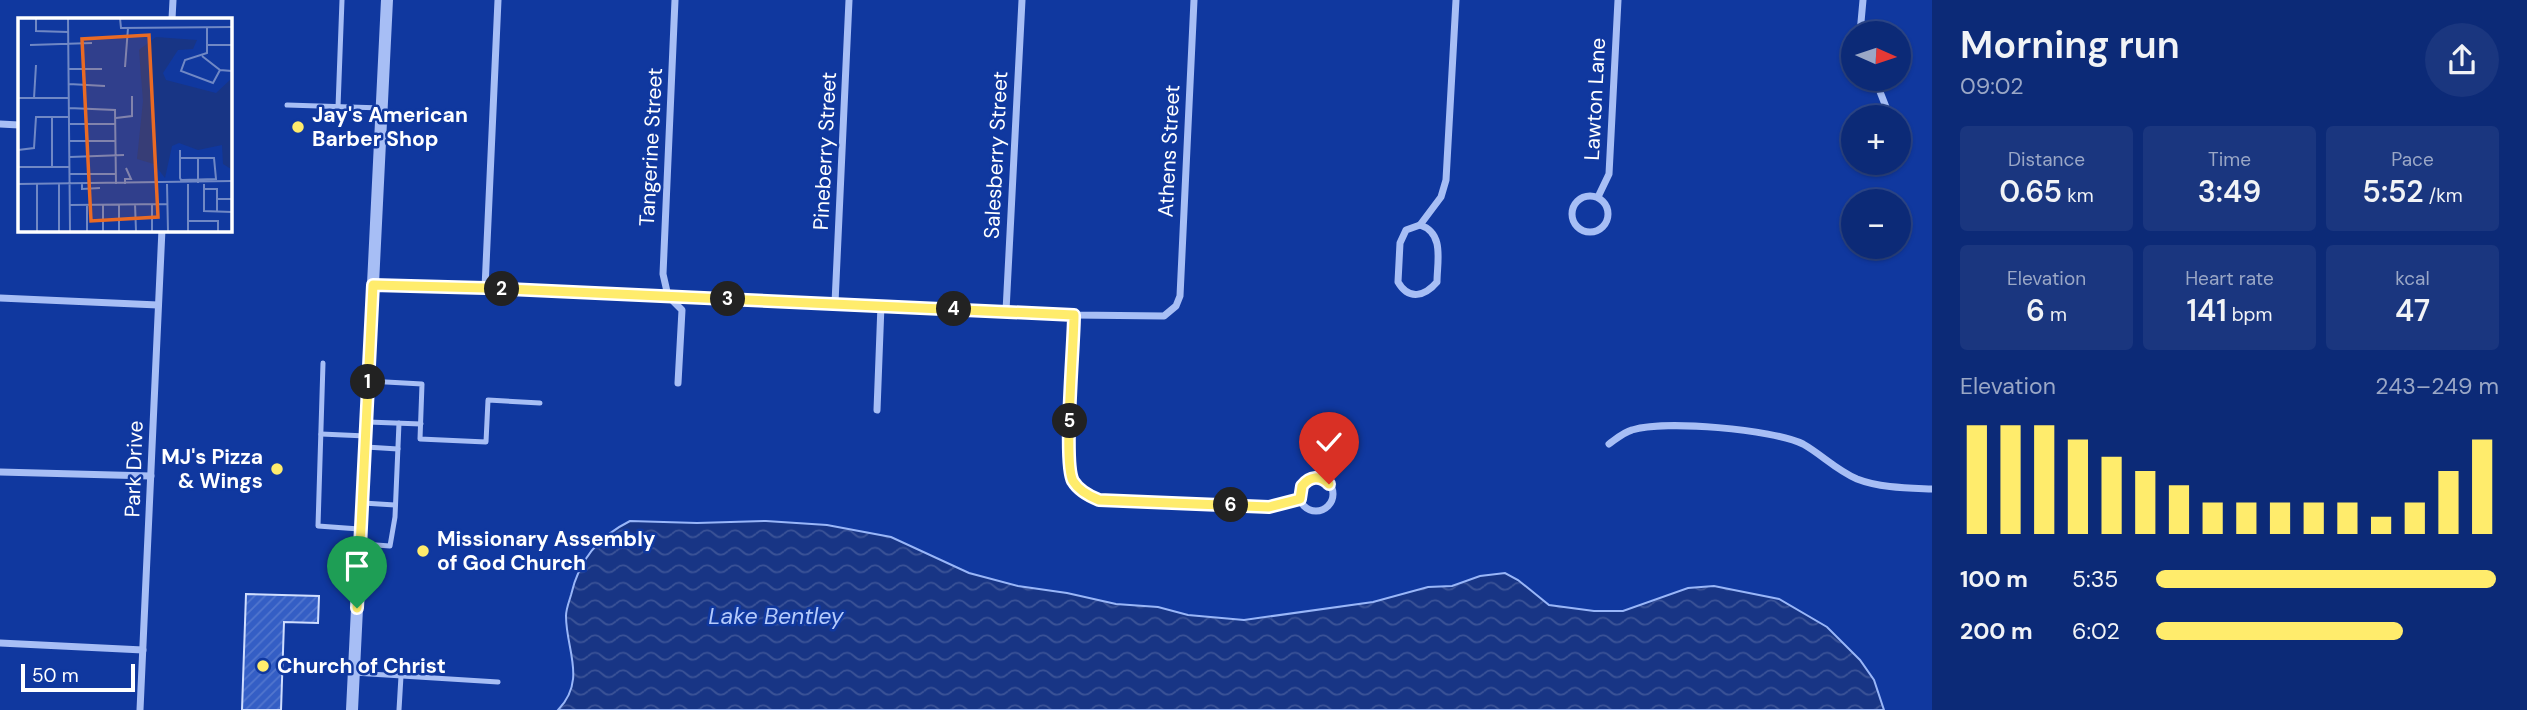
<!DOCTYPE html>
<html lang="en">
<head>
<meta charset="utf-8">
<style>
  body { margin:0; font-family:"DM Sans",sans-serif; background:#1a367f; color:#f1f3f6; height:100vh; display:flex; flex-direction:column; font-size:26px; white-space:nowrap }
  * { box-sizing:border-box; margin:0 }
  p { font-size:23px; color:#9aa7c6 }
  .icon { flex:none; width:38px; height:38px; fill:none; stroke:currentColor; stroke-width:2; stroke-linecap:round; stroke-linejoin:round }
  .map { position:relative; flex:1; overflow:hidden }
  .drawer { display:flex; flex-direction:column; background:#0c2a77; width:595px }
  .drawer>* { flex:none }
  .needle { width:46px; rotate:93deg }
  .tools { position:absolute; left:1841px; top:21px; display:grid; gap:14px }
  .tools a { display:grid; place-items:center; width:70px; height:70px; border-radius:50%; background:#0c2a77; box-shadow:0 2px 5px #0004,0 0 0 2px #2c4689; font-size:35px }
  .scale { position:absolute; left:21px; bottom:18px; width:114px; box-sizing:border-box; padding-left:7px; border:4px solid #fff; border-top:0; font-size:19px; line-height:24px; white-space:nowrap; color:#fff; -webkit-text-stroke:5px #10389f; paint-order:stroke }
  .pin { position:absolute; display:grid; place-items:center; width:60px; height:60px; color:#fff; margin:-72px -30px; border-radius:50% 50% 50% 0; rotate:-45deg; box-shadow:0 0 7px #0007 }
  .pin .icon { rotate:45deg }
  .km { position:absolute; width:35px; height:35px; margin:-18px; border-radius:50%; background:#222; color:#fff; font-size:19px; line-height:35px; text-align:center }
  .round { display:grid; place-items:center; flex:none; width:74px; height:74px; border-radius:37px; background:#1a367f }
  .overview { display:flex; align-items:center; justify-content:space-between; height:119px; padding:0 28px }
  h1 { font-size:38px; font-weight:600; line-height:52px }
  .stats { display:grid; grid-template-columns:repeat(3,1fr); gap:10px; height:119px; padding:7px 28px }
  .stats div { display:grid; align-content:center; border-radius:7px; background:#1a367f; text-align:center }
  .stats b { font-size:30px; font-weight:600 }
  .stats small { font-size:19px; font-weight:400 }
  .stats p { font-size:19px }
  .chart { height:196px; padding:14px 28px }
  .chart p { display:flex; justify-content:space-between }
  .chart svg { width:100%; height:126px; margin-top:7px; stroke:#ffec6c; stroke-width:6 }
  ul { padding:0 28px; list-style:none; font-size:23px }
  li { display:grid; grid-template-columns:112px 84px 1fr; align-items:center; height:52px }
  li i { height:18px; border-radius:9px; background:#ffec6c }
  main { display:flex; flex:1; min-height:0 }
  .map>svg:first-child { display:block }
</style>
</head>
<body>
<main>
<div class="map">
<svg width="1932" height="710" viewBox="0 0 1932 710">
  <defs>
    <pattern id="water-waves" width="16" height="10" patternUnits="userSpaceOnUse" patternTransform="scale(1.75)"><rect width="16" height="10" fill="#183585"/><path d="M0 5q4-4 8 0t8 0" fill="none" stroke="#3b5397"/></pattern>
    <pattern id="building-hatch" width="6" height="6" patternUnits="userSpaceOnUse" patternTransform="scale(1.75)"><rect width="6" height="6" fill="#345ec5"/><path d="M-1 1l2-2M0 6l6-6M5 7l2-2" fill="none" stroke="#5276ce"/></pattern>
  </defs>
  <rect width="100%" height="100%" fill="#10389f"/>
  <path fill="url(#water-waves)" stroke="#99b6f8" stroke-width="2" d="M630,521l67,2 69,-2 61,4 64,12 78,36 49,13 49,7 49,11 42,3 30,8 56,5 129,-18 55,-15 24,-1 28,-10 25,-3 13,7 31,25 45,6h29l65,-23 26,-2 65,13 48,28 33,33 14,20 10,30h-1326c29,-30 8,-60 8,-94 0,-7 3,-14 5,-21 8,-35 27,-58 59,-74z"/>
  <polygon fill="url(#building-hatch)" stroke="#d0defe" stroke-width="2" points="246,594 319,596 318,623 284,622 281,710 242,710"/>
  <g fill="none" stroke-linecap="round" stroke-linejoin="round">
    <g stroke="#a7bef5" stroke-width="5">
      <polyline points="287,105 382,108"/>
      <polyline points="338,107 342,0"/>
      <polyline points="323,363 318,526 359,529"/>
      <polyline points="368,381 422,384 420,439 486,442 488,400 540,403"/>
      <polyline points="368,422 421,424"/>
      <polyline points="321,434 366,436"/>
      <polyline points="366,447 398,449"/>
      <polyline points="363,503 395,505"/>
      <polyline points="362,544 390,546 395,517 399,423"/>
      <polyline points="354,673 498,682"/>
      <polyline points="399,710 401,676"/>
    </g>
    <g stroke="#a7bef5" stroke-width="7">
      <polyline points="675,0 663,274 668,296 682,310 678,383"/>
      <polyline points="172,19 173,0"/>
      <polyline points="1860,33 1863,0"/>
      <polyline points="1875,79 1886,107"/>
      <polyline points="0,124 19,125"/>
      <circle cx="1590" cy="214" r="18"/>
      <polyline points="1598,197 1609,174 1618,0"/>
      <polyline points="1420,225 1441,197 1446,180 1456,0"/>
      <path d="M1420,225c25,8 17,37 17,57 -12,14 -28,19 -39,0l2,-39 6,-13z"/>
      <polyline points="373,285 485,288 1074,315 1164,316 1176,306 1180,296 1194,0"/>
      <polyline points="485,288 498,0"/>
      <polyline points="0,298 158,305"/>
      <polyline points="835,303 849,0"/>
      <polyline points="1006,311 1022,0"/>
      <path d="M1074,315l-5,153c5,17 13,25 30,32l170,7 31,-8"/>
      <polyline points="877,410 881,305"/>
      <path d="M1609,444c7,-5 15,-12 23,-14 33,-10 140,-1 171,14 18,10 33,26 54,35 23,9 51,9 75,10"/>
      <polyline points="0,472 151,476"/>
      <circle cx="1316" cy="494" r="17"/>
      <polyline points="0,643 143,650"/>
      <polyline points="140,710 162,229"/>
    </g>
    <polyline stroke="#a7bef5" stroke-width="12" points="352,710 387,0"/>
  </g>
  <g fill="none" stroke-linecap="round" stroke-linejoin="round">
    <defs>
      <path id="route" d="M357,608l16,-323 112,3 589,27c0,30 -11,148 -1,166 6,10 16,15 26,19l170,7 31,-8 2,-13c8,-10 18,-11 27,-2"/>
    </defs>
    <use href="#route" stroke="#fff" stroke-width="14"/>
    <use href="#route" stroke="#ffec6c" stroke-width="9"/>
  </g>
  <g fill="#ffec6c" stroke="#10389f" stroke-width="2.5">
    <circle cx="298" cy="127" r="7"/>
    <circle cx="277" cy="469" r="7"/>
    <circle cx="423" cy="551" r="7"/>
    <circle cx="263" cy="666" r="7"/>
  </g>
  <g text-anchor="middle" stroke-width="5" stroke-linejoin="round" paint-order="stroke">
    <g font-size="21" fill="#fff" stroke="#10389f">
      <text transform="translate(1595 99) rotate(-87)" y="7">Lawton Lane</text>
      <text transform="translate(651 147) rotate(-87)" y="7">Tangerine Street</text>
      <text transform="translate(825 151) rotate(-87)" y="7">Pineberry Street</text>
      <text transform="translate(1169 151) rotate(-87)" y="7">Athens Street</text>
      <text transform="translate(996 155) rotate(-87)" y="7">Salesberry Street</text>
      <text transform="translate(134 469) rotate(-88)" y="7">Park Drive</text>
    </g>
    <g font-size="21" font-weight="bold" fill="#fff" stroke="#10389f" text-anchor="start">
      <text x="312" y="122">Jay's American<tspan x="312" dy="24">Barber Shop</tspan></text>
      <text x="263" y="464" text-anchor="end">MJ's Pizza<tspan x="263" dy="24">&amp; Wings</tspan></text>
      <text x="437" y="546">Missionary Assembly<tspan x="437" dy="24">of God Church</tspan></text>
      <text x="277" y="673">Church of Christ</text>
    </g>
    <g font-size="23" font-style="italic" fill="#b4cafb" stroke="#10389f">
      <text x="776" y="624">Lake Bentley</text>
    </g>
  </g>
  <g transform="translate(18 18)">
    <rect width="214" height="214" fill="#10389f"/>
    <path d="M138,19l41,3 -4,9 -15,1 -15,23 3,7 50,13 15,-14v90l-8,-5 -1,-19 -24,5 -19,-7 -7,3 -7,32 -11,-14 -17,-5 6,-58 -4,-51z" fill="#183585"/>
    <path fill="none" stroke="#7088c5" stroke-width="2" d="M18,0v13l32,1M50,0l2,213M102,0l1,10 111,-1M189,9v26l-22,7 -4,11 32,12 7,-13M12,27l62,-2M190,27h24M184,38l18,14 12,1M107,49l3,-39M51,51h33M51,66l36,2M0,80h51M16,80l2,-33M51,90l46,2 1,74M34,99v50M98,100l16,-2v-20M51,106h47M51,123h47M0,132l16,-2 2,-31h33M52,139l54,-2M162,140h34l2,21 -35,1 -1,-2v-28M180,140v25M0,149h52M52,156h46M0,166l214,-3M19,166v47M41,166v47M64,166v5l18,-1M107,166v-5h6l-5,-11M149,166l1,47M170,166v47M186,166v27l28,1M186,171h13v10M69,186v27M85,186v27M101,186v27M117,186l1,27M134,186v27M52,187l98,-1M199,194v-13h15M170,203h30v10"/>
    <path fill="#ea6a24" fill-opacity="0.15" stroke="#ea6a24" stroke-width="3.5" d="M131,17l9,182 -67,4 -9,-182z"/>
    <rect width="214" height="214" fill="none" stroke="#fff" stroke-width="3.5"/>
  </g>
</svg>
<div class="tools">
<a><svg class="needle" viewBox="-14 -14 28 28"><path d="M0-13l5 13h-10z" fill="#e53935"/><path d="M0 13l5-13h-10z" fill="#9aa7c6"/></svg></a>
<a>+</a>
<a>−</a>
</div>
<div class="scale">50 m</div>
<div class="pin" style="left:357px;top:608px;background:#1e9e55"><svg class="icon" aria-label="arrive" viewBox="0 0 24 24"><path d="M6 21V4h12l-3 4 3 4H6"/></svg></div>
<div class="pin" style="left:1329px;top:484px;background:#d93025"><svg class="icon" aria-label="check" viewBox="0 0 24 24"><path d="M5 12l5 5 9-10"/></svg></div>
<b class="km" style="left:368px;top:382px">1</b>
<b class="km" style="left:502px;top:289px">2</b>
<b class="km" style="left:728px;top:299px">3</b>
<b class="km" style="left:954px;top:309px">4</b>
<b class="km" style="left:1070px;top:421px">5</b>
<b class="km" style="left:1231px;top:505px">6</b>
</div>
<section class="drawer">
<div class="overview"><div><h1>Morning run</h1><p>09:02</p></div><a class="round"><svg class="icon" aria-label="share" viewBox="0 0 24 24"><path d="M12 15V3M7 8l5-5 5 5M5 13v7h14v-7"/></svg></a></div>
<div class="stats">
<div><p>Distance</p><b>0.65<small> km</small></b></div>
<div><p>Time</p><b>3:49</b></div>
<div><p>Pace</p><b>5:52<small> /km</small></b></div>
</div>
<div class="stats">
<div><p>Elevation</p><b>6<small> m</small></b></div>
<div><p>Heart rate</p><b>141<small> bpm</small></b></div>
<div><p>kcal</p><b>47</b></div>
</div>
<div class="chart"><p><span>Elevation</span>243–249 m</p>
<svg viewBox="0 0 160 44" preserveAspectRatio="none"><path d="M5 44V6M15 44V6M25 44V6M35 44V11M45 44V17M55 44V22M65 44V27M75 44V33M85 44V33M95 44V33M105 44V33M115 44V33M125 44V38M135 44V33M145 44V22M155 44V11"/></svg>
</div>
<ul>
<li><b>100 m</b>5:35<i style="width:99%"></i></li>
<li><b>200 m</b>6:02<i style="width:72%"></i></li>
</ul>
</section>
</main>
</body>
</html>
